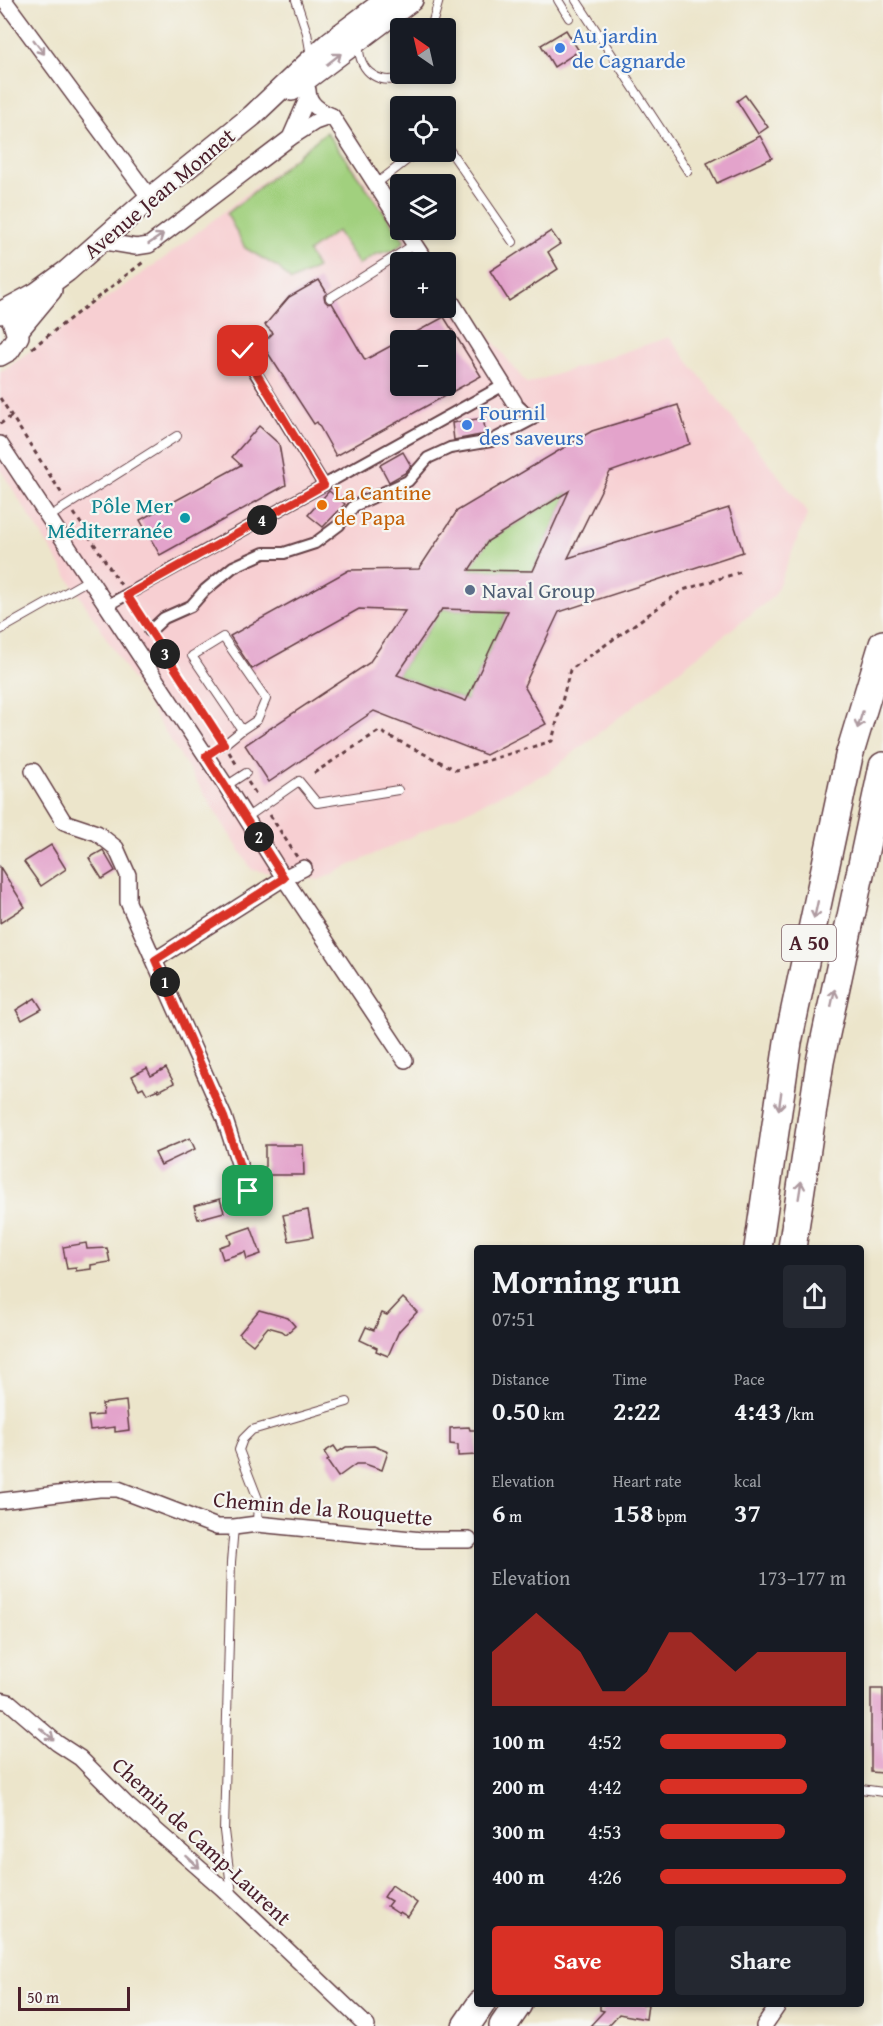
<!DOCTYPE html>
<html lang="en">
<head>
<meta charset="utf-8">
<style>
  body { margin:0; font-family:"Gentium Book Plus",serif; background:#242831; color:#f1f3f6; height:100vh; display:flex; flex-direction:column; font-size:22px; white-space:nowrap }
  * { box-sizing:border-box; margin:0 }
  p { font-size:20px; color:#9ea1a6 }
  .icon { flex:none; width:33px; height:33px; fill:none; stroke:currentColor; stroke-width:2; stroke-linecap:round; stroke-linejoin:round }
  .map { position:relative; flex:1; overflow:hidden }
  .panel { position:absolute; left:474px; top:1245px; width:390px; height:762px; display:flex; flex-direction:column; background:#171b24; border-radius:6px; box-shadow:0 3px 9px #0003 }
  .panel>* { flex:none }
  .needle { width:39px; rotate:326deg }
  .controls { position:absolute; left:390px; top:18px; display:grid; gap:12px }
  .controls a { display:grid; place-items:center; width:66px; height:66px; border-radius:6px; background:#171b24; box-shadow:0 3px 9px #0003; font-size:30px }
  .scale { position:absolute; left:18px; bottom:15px; width:112px; box-sizing:border-box; padding-left:6px; border:3px solid #4a1f2b; border-top:0; font-size:16px; line-height:21px; white-space:nowrap; color:#4a1f2b; -webkit-text-stroke:4px #f6f6f2; paint-order:stroke }
  .pin { position:absolute; display:grid; place-items:center; width:51px; height:51px; color:#fff; margin:-26px; border-radius:12px; box-shadow:0 3px 9px #0006 }
  .km { position:absolute; width:30px; height:30px; margin:-15px; border-radius:50%; background:#222; color:#fff; font-size:16px; line-height:30px; text-align:center }
  .round { display:grid; place-items:center; flex:none; width:63px; height:63px; border-radius:6px; background:#242831 }
  .head { display:flex; align-items:center; justify-content:space-between; height:102px; padding:0 18px }
  h1 { font-size:33px; font-weight:800; line-height:45px }
  .metrics { display:grid; grid-template-columns:repeat(3,1fr); gap:9px; height:102px; padding:6px 18px }
  .metrics div { display:grid; align-content:center }
  .metrics b { font-size:26px; font-weight:800 }
  .metrics small { font-size:16px; font-weight:400 }
  .metrics p { font-size:16px }
  .chart { height:168px; padding:12px 18px }
  .chart p { display:flex; justify-content:space-between }
  .chart svg { width:100%; height:108px; margin-top:6px; fill:#d93025; opacity:.7 }
  .cta { display:flex; gap:12px; margin-top:auto; padding:12px 18px }
  .cta a { flex:1; height:69px; border-radius:6px; background:#d93025; color:#fff; font-size:24px; font-weight:800; line-height:69px; text-align:center }
  .cta a+a { background:#242831; color:#f1f3f6 }
  ul { padding:0 18px; list-style:none; font-size:20px }
  li { display:grid; grid-template-columns:96px 72px 1fr; align-items:center; height:45px }
  li i { height:15px; border-radius:8px; background:#d93025 }
  .map>svg:first-child { display:block }
</style>
</head>
<body>
<div class="map">
<svg width="883" height="2026" viewBox="0 0 883 2026">
  <rect width="100%" height="100%" fill="#f6f6f2"/>
  <filter id="ink" filterUnits="userSpaceOnUse"><feTurbulence type="fractalNoise" baseFrequency=".0167" numOctaves="2"/><feDisplacementMap in="SourceGraphic" scale="12" xChannelSelector="R" yChannelSelector="G"/><feConvolveMatrix kernelMatrix="1 2 1 2 8 2 1 2 1" color-interpolation-filters="sRGB"/></filter>
  <filter id="wash" filterUnits="userSpaceOnUse"><feTurbulence type="fractalNoise" baseFrequency=".008" numOctaves="4" result="noise"/><feDisplacementMap in="SourceGraphic" scale="24" xChannelSelector="R" yChannelSelector="G"/><feGaussianBlur stdDeviation="1.35" result="paint"/><feColorMatrix in="noise" values="0 0 0 0 0 0 0 0 0 0 0 0 0 0 0 0 0 1.4 0 .05"/><feComposite in="paint" operator="in"/></filter>
  <g filter="url(#wash)">
    <rect width="100%" height="100%" fill="#ece5cb"/>
    <path fill="#f7cfd2" fill-rule="evenodd" d="M326,132l104,130h-30v46h46v-26l81,102 142,-47 139,176 -34,83 -225,176 -230,108 -67,-10 -252,-401v-97l167,-116zM400,340h46v46h-46z"/>
    <g fill="#a1d07e" stroke="#767854" stroke-width="1.5">
      <polygon points="326,132 405,241 394,250 376,254 359,265 337,231 308,252 317,268 291,281 279,268 245,248 227,214"/>
      <polygon points="569,491 533,571 469,570 488,541"/>
      <polygon points="442,609 508,611 466,701 397,675"/>
    </g>
    <g id="blocks">
      <g fill="#e3a3cb" fill-rule="evenodd">
        <polygon points="566,30 579,51 554,67 541,45"/>
        <polygon points="745,95 768,127 758,134 737,101"/>
        <polygon points="760,136 772,158 717,183 707,163"/>
        <polygon points="551,231 560,244 548,252 558,269 509,301 490,271"/>
        <path d="M319,280l8,13 -3,3 1,5 3,3 4,-1 33,57 79,-43 37,59 -145,80 -19,-34 -3,2 -52,-80 11,-11 -8,-8 24,-28zM400,340h46v46h-46z"/>
        <path d="M678,405l12,39 -80,28 -42,86 161,-50 14,44 -184,60 -35,74 22,38 -60,31 -112,-44 -105,71 -24,-37 124,-82 36,-52 -46,-2 -107,60 -22,-33 119,-66 70,-1 38,-58 135,-80zM569,491l-36,80 -64,-1 19,-29zM442,609l66,2 -42,90 -69,-26z"/>
        <polygon points="483,418 486,434 454,440 452,423"/>
        <polygon points="259,426 279,444 286,485 160,555 140,520 241,465 232,457"/>
        <polygon points="403,452 411,466 405,473 389,482 380,465"/>
        <polygon points="329,491 345,504 323,527 308,515"/>
        <polygon points="51,845 66,869 41,886 24,862"/>
        <polygon points="103,850 115,871 102,879 89,858"/>
        <polygon points="0,867 25,907 0,923"/>
        <polygon points="35,998 42,1009 22,1020 16,1010"/>
        <polygon points="147,1068 151,1076 166,1068 174,1083 159,1091 158,1089 147,1094 143,1087 139,1089 132,1076"/>
        <polygon points="190,1138 195,1149 161,1165 155,1153"/>
        <polygon points="265,1145 303,1145 304,1175 265,1175"/>
        <polygon points="220,1199 224,1212 198,1219 194,1206"/>
        <polygon points="308,1210 313,1237 289,1241 283,1215"/>
        <polygon points="251,1227 261,1254 247,1259 245,1252 223,1259 219,1247 231,1243 228,1235"/>
        <polygon points="86,1243 87,1249 107,1248 110,1262 91,1265 91,1269 76,1271 76,1268 67,1269 63,1247"/>
        <polygon points="403,1298 417,1312 399,1331 388,1356 376,1351 377,1348 360,1340 366,1327 374,1330 382,1313 387,1315"/>
        <polygon points="259,1310 288,1318 295,1326 286,1334 282,1331 268,1327 253,1345 239,1334"/>
        <polygon points="126,1401 129,1430 115,1432 115,1427 90,1430 88,1416 103,1415 102,1404"/>
        <polygon points="469,1427 470,1430 477,1430 477,1455 458,1456 458,1445 450,1444 450,1428"/>
        <polygon points="334,1446 338,1452 346,1447 374,1446 388,1452 382,1470 365,1464 356,1464 338,1477 327,1461 329,1460 324,1452"/>
        <polygon points="871,1689 883,1689 883,1773 871,1772"/>
        <polygon points="392,1885 417,1903 408,1917 400,1912 399,1914 387,1906 391,1901 384,1897"/>
        <polygon points="600,2004 648,2004 646,2019 619,2014 608,2026 590,2026 604,2011 600,2010"/>
      </g>
    </g>
  </g>
  <g filter="url(#ink)">
    <use href="#blocks" fill-opacity="0" stroke="#623d43" stroke-width="1.5"/>
    <g fill="none" stroke-linecap="round" stroke-linejoin="round">
      <defs>
        <g id="service">
          <polyline points="296,0 307,33 311,56"/>
          <polyline points="558,0 569,18"/>
          <polyline points="576,0 688,171"/>
          <polyline points="431,28 439,0"/>
          <path d="M359,45c-1,28 24,44 49,29"/>
          <polyline points="446,145 513,242"/>
          <polyline points="376,184 417,152"/>
          <polyline points="330,298 415,244"/>
          <polyline points="49,517 177,436"/>
          <polyline points="0,630 90,579"/>
          <polyline points="206,756 226,743 242,730 192,656 223,637 266,699 257,720 242,730"/>
          <polyline points="226,786 246,773"/>
          <polyline points="246,818 299,781 317,803 398,790"/>
          <polyline points="257,1524 258,1499 239,1450 243,1439 252,1430 347,1402"/>
          <polyline points="861,1789 883,1792"/>
          <polyline points="232,1894 224,1831 231,1562 234,1527"/>
        </g>
        <g id="pedestrian">
          <polyline points="242,351 324,485"/>
          <polyline points="108,605 504,385"/>
          <polyline points="150,631 164,618 191,606 205,590 233,567 264,553 284,553 315,543 339,525 354,506 408,481 428,458 450,448 491,441 533,419 514,402"/>
        </g>
        <g id="minor">
          <polyline points="4,0 150,198"/>
          <path d="M308,90c0,14 12,21 24,26l68,106"/>
          <polyline points="290,138 315,122 332,116"/>
          <polyline points="405,230 426,262"/>
          <polyline points="100,241 136,247 149,245 290,138 308,97"/>
          <polyline points="446,293 514,402"/>
          <polyline points="0,444 226,786 284,878 155,960"/>
          <polyline points="33,771 64,822 97,833 116,848 128,875 128,902 224,1117 248,1191"/>
          <polyline points="304,868 284,878 405,1060"/>
          <polyline points="0,1501 99,1489 118,1489 217,1527 234,1527 257,1524 422,1540 469,1540"/>
          <polyline points="0,1700 9,1702 57,1743 80,1758 128,1806 222,1888 367,2026"/>
          <polyline points="764,2026 779,2004"/>
        </g>
        <g id="secondary">
          <polyline points="292,90 412,0"/>
          <polyline points="0,313 37,293 67,271 150,198 252,116 330,42 386,0"/>
          <polyline points="17,331 51,290"/>
          <polyline points="0,355 9,350 18,336 13,320"/>
        </g>
        <g id="motorway">
          <polyline points="758,1248 788,1042 849,756 883,644"/>
          <polyline points="792,1248 820,1062 883,766"/>
          <polyline points="466,2026 481,2004"/>
          <polyline points="503,2026 518,2004"/>
        </g>
      </defs>
      <use href="#service" stroke="#623d43" stroke-width="10"/>
      <use href="#pedestrian" stroke="#623d43" stroke-width="14"/>
      <use href="#minor" stroke="#623d43" stroke-width="18"/>
      <use href="#secondary" stroke="#623d43" stroke-width="24"/>
      <use href="#motorway" stroke="#623d43" stroke-width="30"/>
      <g stroke="#623d43" stroke-width="3" stroke-dasharray="4.5 4.5" stroke-linecap="butt">
        <polyline points="32,348 146,260"/>
        <polyline points="0,398 64,497"/>
        <polyline points="0,424 12,416"/>
        <polyline points="74,513 121,585"/>
        <polyline points="133,603 144,621"/>
        <polyline points="157,641 218,737"/>
        <polyline points="229,752 238,767"/>
        <polyline points="314,773 379,731 456,770 552,741 570,670 683,590 744,571"/>
        <polyline points="248,782 258,797"/>
        <polyline points="270,815 297,857"/>
      </g>
      <use href="#service" stroke="#fff" stroke-width="8"/>
      <use href="#pedestrian" stroke="#fff" stroke-width="10"/>
      <use href="#minor" stroke="#fff" stroke-width="15"/>
      <use href="#secondary" stroke="#fff" stroke-width="21"/>
      <use href="#motorway" stroke="#fff" stroke-width="27"/>
    </g>
    <defs><path id="oneway-shaft" d="M-6 0H5M1.5-3L5.5 0L1.5 3" fill="none" stroke-width="1.6" stroke-linecap="round" stroke-linejoin="round" transform="scale(1.5)"/></defs>
    <g stroke="#ae9aa0">
      <use href="#oneway-shaft" transform="translate(39 47) rotate(53)"/>
      <use href="#oneway-shaft" transform="translate(334 59) rotate(-38)"/>
      <use href="#oneway-shaft" transform="translate(156 239) rotate(-34)"/>
      <use href="#oneway-shaft" transform="translate(860 720) rotate(107)"/>
      <use href="#oneway-shaft" transform="translate(816 910) rotate(102)"/>
      <use href="#oneway-shaft" transform="translate(833 998) rotate(-78)"/>
      <use href="#oneway-shaft" transform="translate(780 1101) rotate(98)"/>
      <use href="#oneway-shaft" transform="translate(800 1190) rotate(-81)"/>
      <use href="#oneway-shaft" transform="translate(47 1734) rotate(40)"/>
      <use href="#oneway-shaft" transform="translate(193 1862) rotate(42)"/>
    </g>
  </g>
  <g fill="none" stroke-linecap="round" stroke-linejoin="round" filter="url(#ink)">
    <defs>
      <polyline id="route" points="243,351 324,485 127,595 224,744 206,756 284,878 155,960 224,1117 248,1191"/>
    </defs>
    <use href="#route" stroke="#fff" stroke-width="12"/>
    <use href="#route" stroke="#d93025" stroke-width="8"/>
  </g>
  <g fill="#3f7fe0" stroke="#f6f6f2" stroke-width="2">
    <circle cx="560" cy="48" r="6"/>
    <circle cx="467" cy="425" r="6"/>
  </g>
  <circle fill="#e8710a" stroke="#f6f6f2" stroke-width="2" cx="322" cy="505" r="6"/>
  <circle fill="#0f9aa8" stroke="#f6f6f2" stroke-width="2" cx="185" cy="518" r="6"/>
  <circle fill="#5c6f8a" stroke="#f6f6f2" stroke-width="2" cx="470" cy="590" r="6"/>
  <g text-anchor="middle" stroke-width="4.5" stroke-linejoin="round" paint-order="stroke">
    <rect fill="#f6f6f2" stroke="#7e6067" stroke-width="1.5" x="782" y="925" width="54" height="36" rx="4.5"/>
    <g font-size="21" font-weight="bold" fill="#4a1f2b">
      <text x="809" y="950">A 50</text>
    </g>
    <g font-size="22" fill="#366cbe" stroke="#f6f6f2" text-anchor="start">
      <text x="572" y="43">Au jardin<tspan x="572" dy="25">de Cagnarde</tspan></text>
      <text x="479" y="420">Fournil<tspan x="479" dy="25">des saveurs</tspan></text>
    </g>
    <g font-size="22" fill="#4a1f2b" stroke="#f6f6f2">
      <text transform="translate(159 193) rotate(-40)" y="8">Avenue Jean Monnet</text>
      <text transform="translate(323 1508) rotate(5)" y="8">Chemin de la Rouquette</text>
      <text transform="translate(202 1841) rotate(43)" y="8">Chemin de Camp-Laurent</text>
    </g>
    <g font-size="22" fill="#c56008" stroke="#f6f6f2" text-anchor="start">
      <text x="334" y="500">La Cantine<tspan x="334" dy="25">de Papa</tspan></text>
    </g>
    <g font-size="22" fill="#0d838f" stroke="#f6f6f2" text-anchor="end">
      <text x="173" y="513">Pôle Mer<tspan x="173" dy="25">Méditerranée</tspan></text>
    </g>
    <g font-size="22" fill="#4e5e75" stroke="#f6f6f2" text-anchor="start">
      <text x="482" y="598">Naval Group</text>
    </g>
  </g>
</svg>
<div class="controls">
<a><svg class="needle" viewBox="-14 -14 28 28"><path d="M0-13l5 13h-10z" fill="#e53935"/><path d="M0 13l5-13h-10z" fill="#9ea1a6"/></svg></a>
<a><svg class="icon" aria-label="locate" viewBox="0 0 24 24"><circle cx="12" cy="12" r="6"/><path d="M12 2v4M12 18v4M2 12h4M18 12h4"/></svg></a>
<a><svg class="icon" aria-label="layers" viewBox="0 0 24 24"><path d="M12 4l9 5-9 5-9-5zM3 14l9 5 9-5"/></svg></a>
<a>+</a>
<a>−</a>
</div>
<div class="scale">50 m</div>
<div class="pin" style="left:248px;top:1191px;background:#1e9e55"><svg class="icon" aria-label="arrive" viewBox="0 0 24 24"><path d="M6 21V4h12l-3 4 3 4H6"/></svg></div>
<div class="pin" style="left:243px;top:351px;background:#d93025"><svg class="icon" aria-label="check" viewBox="0 0 24 24"><path d="M5 12l5 5 9-10"/></svg></div>
<b class="km" style="left:165px;top:982px">1</b>
<b class="km" style="left:259px;top:837px">2</b>
<b class="km" style="left:165px;top:654px">3</b>
<b class="km" style="left:262px;top:520px">4</b>
<section class="panel">
<div class="head"><div><h1>Morning run</h1><p>07:51</p></div><a class="round"><svg class="icon" aria-label="share" viewBox="0 0 24 24"><path d="M12 15V3M7 8l5-5 5 5M5 13v7h14v-7"/></svg></a></div>
<div class="metrics">
<div><p>Distance</p><b>0.50<small> km</small></b></div>
<div><p>Time</p><b>2:22</b></div>
<div><p>Pace</p><b>4:43<small> /km</small></b></div>
</div>
<div class="metrics">
<div><p>Elevation</p><b>6<small> m</small></b></div>
<div><p>Heart rate</p><b>158<small> bpm</small></b></div>
<div><p>kcal</p><b>37</b></div>
</div>
<div class="chart"><p><span>Elevation</span>173–177 m</p>
<svg viewBox="0 0 160 44" preserveAspectRatio="none"><path d="M0 44V22L10 14L20 6L30 14L40 22L50 38L60 38L70 30L80 14L90 14L100 22L110 30L120 22L130 22L140 22L150 22L160 22V44z"/></svg>
</div>
<ul>
<li><b>100 m</b>4:52<i style="width:68%"></i></li>
<li><b>200 m</b>4:42<i style="width:79%"></i></li>
<li><b>300 m</b>4:53<i style="width:67%"></i></li>
<li><b>400 m</b>4:26<i style="width:100%"></i></li>
</ul>
<div class="cta"><a>Save</a><a>Share</a></div>
</section>
</div>
</body>
</html>
